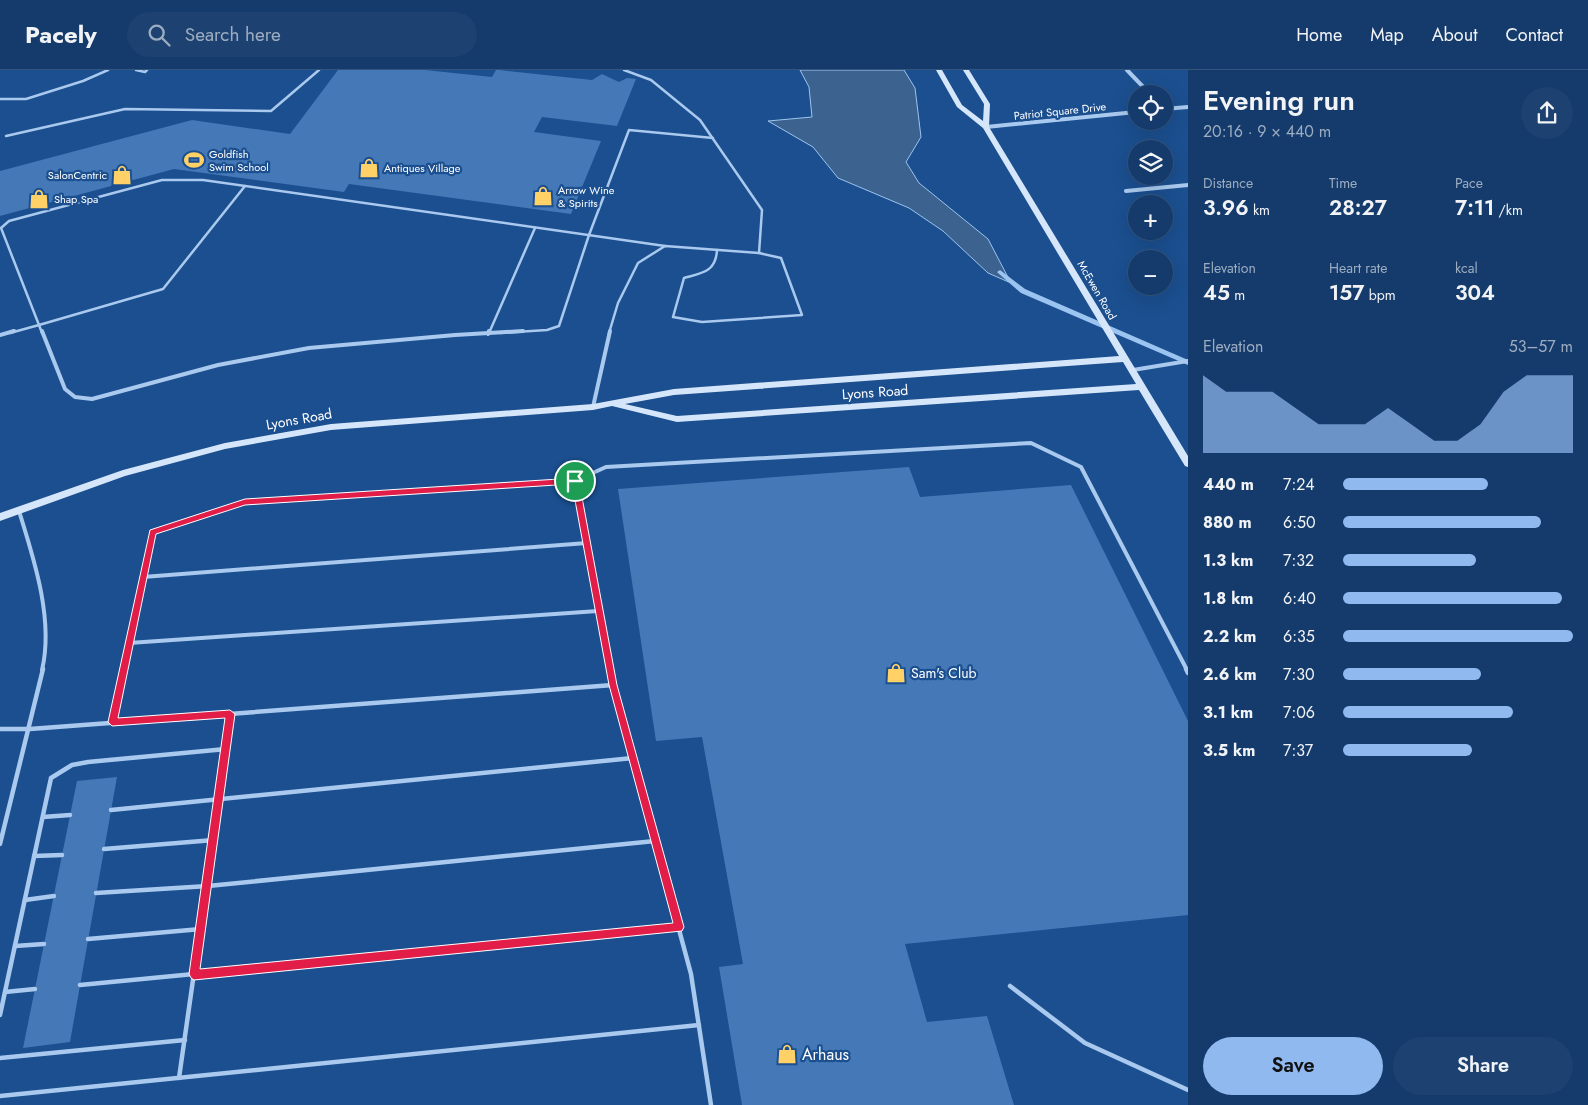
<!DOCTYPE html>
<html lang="en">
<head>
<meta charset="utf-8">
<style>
  body { margin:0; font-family:Jost,sans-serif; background:#1d4271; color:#f1f3f6; height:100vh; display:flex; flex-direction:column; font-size:19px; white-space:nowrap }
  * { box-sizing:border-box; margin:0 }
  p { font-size:16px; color:#9dadc1 }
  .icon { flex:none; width:28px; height:28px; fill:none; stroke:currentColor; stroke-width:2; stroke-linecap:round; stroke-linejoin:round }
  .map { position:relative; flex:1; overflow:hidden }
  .panel { display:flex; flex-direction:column; background:#143b6b; width:400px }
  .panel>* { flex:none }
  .buttons { position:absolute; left:1128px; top:15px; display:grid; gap:10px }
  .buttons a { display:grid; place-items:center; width:45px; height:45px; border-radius:50%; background:#143b6b; box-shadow:0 5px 20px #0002,0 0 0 1px #33557e; font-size:25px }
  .pin { position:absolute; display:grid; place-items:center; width:42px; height:42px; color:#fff; margin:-21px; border:2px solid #fff; border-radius:50%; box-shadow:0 1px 5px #0007 }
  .round { display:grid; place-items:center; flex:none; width:52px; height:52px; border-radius:26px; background:#1d4271 }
  .overview { display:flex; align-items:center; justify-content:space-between; height:85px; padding:0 15px }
  h1 { font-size:28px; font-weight:600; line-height:38px }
  .figures { display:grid; grid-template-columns:repeat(3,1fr); gap:8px; height:85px; padding:5px 15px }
  .figures div { display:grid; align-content:center }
  .figures b { font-size:21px; font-weight:600 }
  .figures small { font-size:14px; font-weight:400 }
  .figures p { font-size:14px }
  .chart { height:140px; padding:10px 15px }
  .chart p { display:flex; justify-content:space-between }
  .chart svg { width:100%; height:90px; margin-top:5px; fill:#90b9f0; opacity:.7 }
  .cta { display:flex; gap:10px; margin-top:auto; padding:10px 15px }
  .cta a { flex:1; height:58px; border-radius:30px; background:#90b9f0; color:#111; font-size:20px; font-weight:600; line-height:58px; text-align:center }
  .cta a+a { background:#1d4271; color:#f1f3f6 }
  ul { padding:0 15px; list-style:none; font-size:16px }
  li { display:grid; grid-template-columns:80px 60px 1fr; align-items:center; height:38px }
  li i { height:12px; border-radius:6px; background:#90b9f0 }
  header { display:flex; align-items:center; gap:30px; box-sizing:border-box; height:70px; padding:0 25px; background:#143b6b; border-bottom:1px solid #33557e }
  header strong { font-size:24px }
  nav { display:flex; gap:28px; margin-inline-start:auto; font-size:18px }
  .search { width:350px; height:45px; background:#1d4271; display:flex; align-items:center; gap:12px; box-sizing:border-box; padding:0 18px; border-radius:28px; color:#9dadc1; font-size:19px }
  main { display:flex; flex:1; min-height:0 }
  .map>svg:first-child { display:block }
</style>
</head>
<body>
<header>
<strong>Pacely</strong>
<div class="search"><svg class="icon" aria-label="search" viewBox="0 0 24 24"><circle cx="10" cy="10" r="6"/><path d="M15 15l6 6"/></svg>Search here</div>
<nav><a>Home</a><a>Map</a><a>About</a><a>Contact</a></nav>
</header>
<main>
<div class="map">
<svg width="1188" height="1035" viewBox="0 0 1188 1035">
  <rect width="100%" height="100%" fill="#1b4f8f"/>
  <polygon fill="#3c6290" stroke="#9cc4f0" points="800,0 904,0 915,18 921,67 906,92 919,113 988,169 1011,213 988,203 943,161 909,138 838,108 813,77 768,51 812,47 809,17"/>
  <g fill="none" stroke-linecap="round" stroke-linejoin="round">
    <polygon fill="#9cc4f0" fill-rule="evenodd" points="1000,200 1025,219 1188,290 1188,295 1021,223 998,203 997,202"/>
  </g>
  <g fill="#4478b7">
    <polygon points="338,0 425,0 492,7 496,0 499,0 592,10 602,4 619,12 627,8 636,9 617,56 542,47 534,62 601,71 571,144 349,114 344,122 174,99 0,146 0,101 192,50 290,64"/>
    <polygon points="909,397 920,427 1071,415 1188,651 1188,845 905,874 927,952 987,946 1014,1035 742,1035 719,897 743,894 702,667 656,671 618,419"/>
    <polygon points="117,707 70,972 23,978 77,711"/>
  </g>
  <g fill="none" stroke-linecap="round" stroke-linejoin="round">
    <g stroke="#a9c9ee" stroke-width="2.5">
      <polyline points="136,0 145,2 147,0"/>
      <polyline points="0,29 26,29 83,11 108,0"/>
      <polyline points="6,66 125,39 271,41 319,0"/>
      <path d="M717,180c-1,22 -15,23 -33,28l-11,39 29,5 100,-7 -21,-57 -22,-5"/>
      <polyline points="10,263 39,255 1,158 9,151 162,110 203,110 665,176"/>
      <polyline points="42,263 39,255 163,219 245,116"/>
      <polyline points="489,263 535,158"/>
      <polyline points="500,263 547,260 559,256 589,165 629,60 713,68"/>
      <polyline points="609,263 618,233 638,193 665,176 759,183 762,140 700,50 651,10 624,0"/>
    </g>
    <g stroke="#a9c9ee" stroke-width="4">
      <polyline points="42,261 65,319 75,327 92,329 218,295 309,278 455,265 523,261"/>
      <polyline points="488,264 489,261"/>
      <polyline points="0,265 14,261"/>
      <polyline points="1133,300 1188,291"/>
      <polyline points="593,337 610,261"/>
      <polyline points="575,411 610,600"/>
      <path d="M19,441c15,48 35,109 23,159"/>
      <polyline points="143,507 587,473"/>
      <polyline points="129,573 598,541"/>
      <polyline points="124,600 153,462 245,432 575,411 606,397 1031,373 1081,397 1187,600"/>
    </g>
    <g stroke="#a9c9ee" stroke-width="4.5">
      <polyline points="610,599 613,615"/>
      <polyline points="1186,599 1188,603"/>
      <polyline points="113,652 124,599"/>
      <polyline points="0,659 30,659 613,615 691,904 711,1035"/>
      <polyline points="111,740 633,688"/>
      <polyline points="43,747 70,745"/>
      <polyline points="0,774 43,599"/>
      <polyline points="104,779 214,770"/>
      <polyline points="34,786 62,785"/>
      <polyline points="96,823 208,816 655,771"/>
      <polyline points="25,830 54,826"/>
      <polyline points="88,869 201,859"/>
      <polyline points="15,876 44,874"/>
      <polyline points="80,915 679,857"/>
      <polyline points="1010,916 1085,973 1188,1020"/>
      <polyline points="5,922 35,919"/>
      <polyline points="0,945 51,708 72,695 88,692 226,679"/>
      <polyline points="0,988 185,970"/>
      <polyline points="179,1008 231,644"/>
      <polyline points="0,1026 699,955"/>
    </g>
    <g stroke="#a9c9ee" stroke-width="4">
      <polyline points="1127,0 1150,24"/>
      <polyline points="1164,39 1188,37"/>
      <polyline points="986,57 1136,42"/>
      <polyline points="1126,121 1188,115"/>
    </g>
    <path fill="#d6e6fa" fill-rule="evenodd" d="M936,0h6l20,35 21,16 1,-17 -21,-34h6l21,34 -1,23 199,329v11l-3,-1 -46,-76 -462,32 -65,-16 -19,4 -262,20 -106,19 -100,27 -125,45v-8l123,-43 102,-27 106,-19 262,-20 81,-15 445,-33 -136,-228 -26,-21zM1123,292l13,22 -459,32 -52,-12 49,-9z"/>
  </g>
  <path fill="#e11d48" stroke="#fff" fill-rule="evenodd" d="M575,408l4,3 38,204 67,242 -2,4 -488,49 -3,-2 -2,-4 36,-256 -113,8 -4,-4 42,-192 95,-31zM572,414l37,201 64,238 -473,46 35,-255 -5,-4 -112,8 38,-184 89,-29z"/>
  <defs>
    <symbol id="stadium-bare" viewBox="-9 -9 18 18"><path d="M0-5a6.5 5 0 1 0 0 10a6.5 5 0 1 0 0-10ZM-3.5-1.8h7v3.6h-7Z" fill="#ffd166" stroke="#1b4f8f" stroke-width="2.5" paint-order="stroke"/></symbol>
    <symbol id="shop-bare" viewBox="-9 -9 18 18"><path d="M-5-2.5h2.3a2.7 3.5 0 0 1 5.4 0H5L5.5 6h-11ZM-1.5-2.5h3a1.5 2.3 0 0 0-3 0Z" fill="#ffd166" stroke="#1b4f8f" stroke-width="2.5" paint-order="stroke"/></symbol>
  </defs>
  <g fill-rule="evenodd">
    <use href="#stadium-bare" x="180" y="76" width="28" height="28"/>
    <use href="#shop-bare" x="355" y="84" width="28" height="28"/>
    <use href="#shop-bare" x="108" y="91" width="28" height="28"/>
    <use href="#shop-bare" x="529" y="112" width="28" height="28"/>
    <use href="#shop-bare" x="25" y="115" width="28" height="28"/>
    <use href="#shop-bare" x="882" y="589" width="28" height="28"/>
    <use href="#shop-bare" x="773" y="970" width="28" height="28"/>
  </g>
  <g text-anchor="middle" stroke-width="4.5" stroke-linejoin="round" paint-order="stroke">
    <g font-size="11" fill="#fff" stroke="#1b4f8f">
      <text transform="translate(1060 41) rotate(-6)" y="4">Patriot Square Drive</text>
      <text transform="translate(1097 220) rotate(60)" y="4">McEwen Road</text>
    </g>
    <g font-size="11" fill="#fff" stroke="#1b4f8f" text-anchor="start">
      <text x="209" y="88">Goldfish<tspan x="209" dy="13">Swim School</tspan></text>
      <text x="384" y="102">Antiques Village</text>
      <text x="107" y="109" text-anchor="end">SalonCentric</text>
      <text x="558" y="124">Arrow Wine<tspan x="558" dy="13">&amp; Spirits</tspan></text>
      <text x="54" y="133">Shap Spa</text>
    </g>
    <g font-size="14" fill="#fff" stroke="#1b4f8f">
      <text transform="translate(875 322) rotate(-4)" y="5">Lyons Road</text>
      <text transform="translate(299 349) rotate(-10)" y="5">Lyons Road</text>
    </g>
    <g font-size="14" fill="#fff" stroke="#1b4f8f" text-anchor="start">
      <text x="911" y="608">Sam's Club</text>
    </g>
    <g font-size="16" fill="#fff" stroke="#1b4f8f" text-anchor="start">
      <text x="802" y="990">Arhaus</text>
    </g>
  </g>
</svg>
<div class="buttons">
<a><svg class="icon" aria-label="locate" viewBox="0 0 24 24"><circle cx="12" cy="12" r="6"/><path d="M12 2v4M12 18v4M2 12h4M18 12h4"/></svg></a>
<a><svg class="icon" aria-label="layers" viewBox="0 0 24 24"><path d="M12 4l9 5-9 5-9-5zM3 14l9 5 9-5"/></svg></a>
<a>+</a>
<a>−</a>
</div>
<div class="pin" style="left:575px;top:411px;background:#1e9e55"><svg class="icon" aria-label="arrive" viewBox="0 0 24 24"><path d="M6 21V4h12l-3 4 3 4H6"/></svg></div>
</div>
<section class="panel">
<div class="overview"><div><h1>Evening run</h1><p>20:16 · 9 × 440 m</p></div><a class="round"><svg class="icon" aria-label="share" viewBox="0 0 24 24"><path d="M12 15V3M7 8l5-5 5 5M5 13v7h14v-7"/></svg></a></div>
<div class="figures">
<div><p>Distance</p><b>3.96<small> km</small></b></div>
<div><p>Time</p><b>28:27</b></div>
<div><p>Pace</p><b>7:11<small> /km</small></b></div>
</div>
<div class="figures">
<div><p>Elevation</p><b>45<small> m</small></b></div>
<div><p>Heart rate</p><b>157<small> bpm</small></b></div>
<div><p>kcal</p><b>304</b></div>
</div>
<div class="chart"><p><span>Elevation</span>53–57 m</p>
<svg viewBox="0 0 160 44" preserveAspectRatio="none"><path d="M0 44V6L10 14L20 14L30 14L40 22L50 30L60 30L70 30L80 22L90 30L100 38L110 38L120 30L130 14L140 6L150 6L160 6V44z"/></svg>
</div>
<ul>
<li><b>440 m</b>7:24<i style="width:63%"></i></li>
<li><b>880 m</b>6:50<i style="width:86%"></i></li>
<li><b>1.3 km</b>7:32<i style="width:58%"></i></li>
<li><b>1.8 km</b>6:40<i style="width:95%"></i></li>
<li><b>2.2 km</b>6:35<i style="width:100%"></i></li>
<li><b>2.6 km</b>7:30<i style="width:60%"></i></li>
<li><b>3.1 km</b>7:06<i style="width:74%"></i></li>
<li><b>3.5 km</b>7:37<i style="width:56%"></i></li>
</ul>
<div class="cta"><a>Save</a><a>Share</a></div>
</section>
</main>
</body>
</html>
